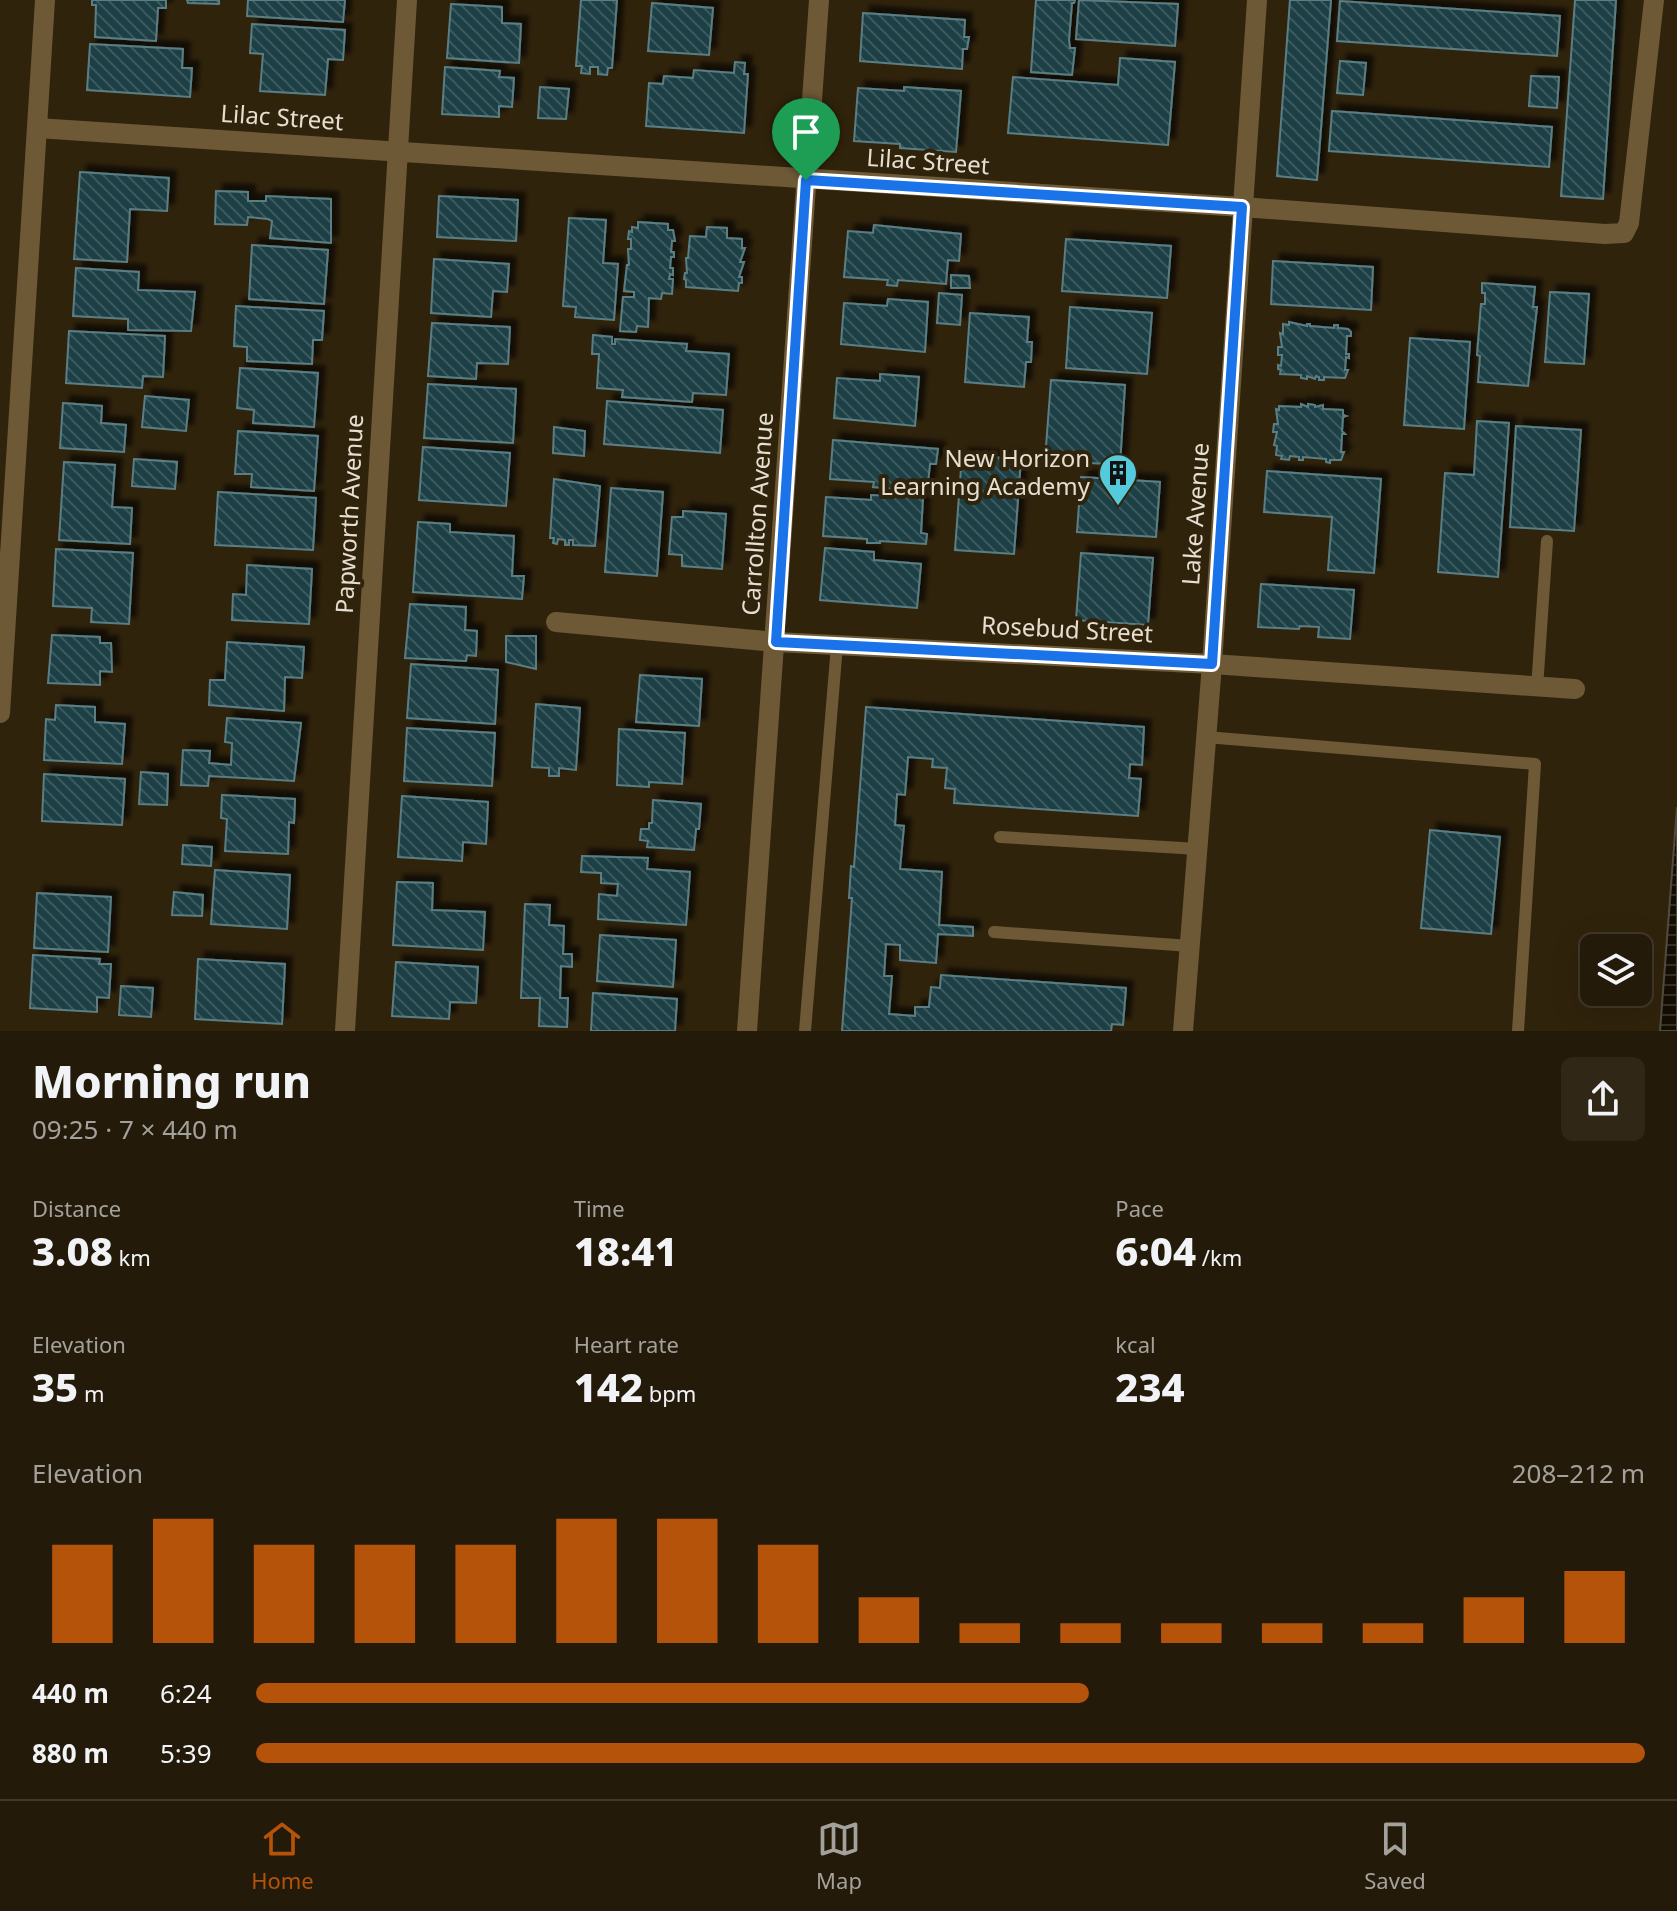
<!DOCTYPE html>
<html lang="en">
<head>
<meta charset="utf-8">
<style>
  body { margin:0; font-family:"Noto Sans",sans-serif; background:#302717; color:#f1f3f6; height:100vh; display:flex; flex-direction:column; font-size:30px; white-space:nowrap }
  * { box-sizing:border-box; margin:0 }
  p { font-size:26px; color:#a3a19c }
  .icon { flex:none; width:44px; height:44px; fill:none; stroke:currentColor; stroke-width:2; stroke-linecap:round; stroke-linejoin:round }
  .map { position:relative; height:1031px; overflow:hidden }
  .details { display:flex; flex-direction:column; background:#241a09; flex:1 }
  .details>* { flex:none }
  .fabs { position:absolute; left:1580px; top:934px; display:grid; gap:16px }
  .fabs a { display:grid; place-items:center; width:72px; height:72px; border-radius:12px; background:#241a09; box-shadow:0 8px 32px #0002,0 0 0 2px #41382a; font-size:40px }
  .pin { position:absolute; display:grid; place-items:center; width:68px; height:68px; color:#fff; margin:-82px -34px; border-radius:50% 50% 50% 0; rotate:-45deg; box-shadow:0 0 8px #0007 }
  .pin .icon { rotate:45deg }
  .round { display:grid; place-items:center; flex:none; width:84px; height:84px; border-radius:12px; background:#302717 }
  .headline { display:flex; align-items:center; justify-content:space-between; height:136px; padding:0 32px }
  h1 { font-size:44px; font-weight:800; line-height:60px }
  .figures { display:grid; grid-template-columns:repeat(3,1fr); gap:12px; height:136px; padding:8px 32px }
  .figures div { display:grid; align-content:center }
  .figures b { font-size:40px; font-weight:800 }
  .figures small { font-size:22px; font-weight:400 }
  .figures p { font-size:22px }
  .chart { height:224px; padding:16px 32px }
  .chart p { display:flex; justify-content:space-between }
  .chart svg { width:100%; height:144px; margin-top:8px; stroke:#b45309; stroke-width:6 }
  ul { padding:0 32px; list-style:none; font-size:26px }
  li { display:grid; grid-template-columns:128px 96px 1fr; align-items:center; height:60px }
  li i { height:20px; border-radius:10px; background:#b45309 }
  .dock { display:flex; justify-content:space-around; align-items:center; height:112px; border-top:2px solid #41382a; background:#241a09; font-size:22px; color:#a3a19c }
  .dock a { display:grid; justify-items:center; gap:4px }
  .dock .selected { color:#b45309 }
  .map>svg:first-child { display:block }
</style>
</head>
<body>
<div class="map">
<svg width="1677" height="1031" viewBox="0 0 1677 1031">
  <defs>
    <pattern id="water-rules" width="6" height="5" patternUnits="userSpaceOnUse" patternTransform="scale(2)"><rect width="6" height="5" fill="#130d03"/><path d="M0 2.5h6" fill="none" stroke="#353027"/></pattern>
    <pattern id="building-back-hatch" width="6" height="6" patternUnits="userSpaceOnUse" patternTransform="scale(2)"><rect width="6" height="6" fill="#1c3f44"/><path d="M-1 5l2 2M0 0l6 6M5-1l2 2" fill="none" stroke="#3d5a5e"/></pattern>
    <filter id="shadow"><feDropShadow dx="7" dy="-7" stdDeviation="2" flood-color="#0009"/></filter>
  </defs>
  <rect width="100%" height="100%" fill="#30230c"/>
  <polygon fill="url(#water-rules)" stroke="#524c40" stroke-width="2" points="1677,807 1677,1031 1660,1031"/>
  <g fill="url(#building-back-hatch)" stroke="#5a7e84" stroke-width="2" filter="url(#shadow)">
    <polygon points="92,0 166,0 166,8 158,8 156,41 95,37 96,5 92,5"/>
    <polygon points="187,0 219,0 219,4 188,3"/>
    <polygon points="248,0 345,0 343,22 247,16"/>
    <polygon points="581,0 617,0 612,68 608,68 607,75 598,74 598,67 590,67 590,74 581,73 582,66 576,66"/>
    <polygon points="1036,0 1075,0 1074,3 1072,3 1069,40 1070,48 1075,48 1072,75 1031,72"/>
    <polygon points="1079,0 1178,4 1175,46 1076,39"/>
    <polygon points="1290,0 1331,0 1317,180 1277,176"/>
    <polygon points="1575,0 1616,0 1603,199 1561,196"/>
    <polygon points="1340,1 1560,16 1557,56 1337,41"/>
    <polygon points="652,3 713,8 709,55 648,51"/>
    <polygon points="451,4 502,7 502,23 521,24 519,63 447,58"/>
    <polygon points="863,13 965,20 964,37 969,37 967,49 963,49 962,69 860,61"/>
    <polygon points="252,24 345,30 343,60 328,59 325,95 260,91 263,54 250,53"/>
    <polygon points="90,44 183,49 182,68 192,68 190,97 87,90"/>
    <polygon points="1120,58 1175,62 1168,145 1008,133 1013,77 1118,85"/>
    <polygon points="1340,61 1366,63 1363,95 1337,93"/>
    <polygon points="735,62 745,63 744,74 748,74 744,133 646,126 649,83 663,84 664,76 693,78 694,70 734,73"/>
    <polygon points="445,67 500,71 499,77 514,78 512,107 499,106 499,117 442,114"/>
    <polygon points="1531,76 1559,77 1557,108 1529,106"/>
    <polygon points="540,87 569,89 566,119 538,118"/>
    <polygon points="904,87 961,91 956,152 900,148 900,144 854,141 858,88 904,91"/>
    <polygon points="1332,111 1552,127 1549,167 1329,151"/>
    <polygon points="80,172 169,178 167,211 130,209 127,262 74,259"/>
    <polygon points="216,191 248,192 248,201 266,201 266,196 331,199 331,243 270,238 272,221 268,219 248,217 247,225 215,224"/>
    <polygon points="439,196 518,200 516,241 437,237"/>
    <polygon points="569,218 606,220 603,263 618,264 614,320 575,317 576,307 563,306"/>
    <polygon points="638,222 668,224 668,230 673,230 675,241 672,241 671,252 674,252 674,257 671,257 670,268 673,268 673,275 670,274 669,279 673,279 672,294 662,293 661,299 649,298 648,327 637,326 636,332 620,331 623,297 634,297 634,292 624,291 627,265 629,265 628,249 631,249 631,239 628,239 629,231 632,232 632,227 638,228"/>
    <polygon points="874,225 961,234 959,261 948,260 946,284 898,280 897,286 887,285 888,280 844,277 848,231 873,233"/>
    <polygon points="707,227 727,228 727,238 742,239 742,248 745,248 740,262 744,262 739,277 742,277 742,283 739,283 738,291 686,287 686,280 684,279 685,273 687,273 686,258 688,258 690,236 706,237"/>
    <polygon points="1066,239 1171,246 1167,298 1062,291"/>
    <polygon points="252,245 328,250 324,304 249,299"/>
    <polygon points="434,259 509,264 507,292 493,291 491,317 431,313"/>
    <polygon points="1273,261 1373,267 1371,310 1271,304"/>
    <polygon points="76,268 139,272 138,290 195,292 191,331 128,330 128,319 73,316"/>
    <polygon points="951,275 969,276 970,288 951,288"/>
    <polygon points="1482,283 1535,287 1533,307 1537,307 1528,386 1478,382 1480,356 1477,355 1481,304 1485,304 1485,293 1482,293"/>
    <polygon points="1550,292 1589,294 1584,364 1545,362"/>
    <polygon points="939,293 962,295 960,325 937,323"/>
    <polygon points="888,299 928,302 925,352 841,344 844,303 887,306"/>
    <polygon points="236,306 324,311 322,340 313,340 312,364 247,361 247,347 234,346"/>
    <polygon points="1070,307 1152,313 1147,374 1066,368"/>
    <polygon points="970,313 1029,317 1027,342 1032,342 1031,362 1026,362 1024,387 965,382"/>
    <polygon points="1289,322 1307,326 1307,324 1310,324 1310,326 1334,328 1334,325 1338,325 1338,328 1348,329 1351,332 1351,336 1347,336 1346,354 1349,354 1349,358 1346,357 1345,370 1348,370 1345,378 1324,377 1324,380 1319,380 1319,377 1316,376 1315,379 1307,376 1307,379 1301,378 1301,375 1280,374 1281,370 1278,369 1278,365 1281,366 1282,355 1278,355 1278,347 1282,347 1280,333 1283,334 1283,324 1289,325"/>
    <polygon points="432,323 510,327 508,364 477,363 476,379 428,376"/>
    <polygon points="69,331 165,336 163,377 143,376 142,388 66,383"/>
    <polygon points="593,335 612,337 612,344 615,344 615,339 687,344 686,351 729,354 726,395 693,393 692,402 622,397 623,390 597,388 599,354 592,354"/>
    <polygon points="1410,338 1470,342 1464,429 1404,425"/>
    <polygon points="240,368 318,373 314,427 253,423 254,410 237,408"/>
    <polygon points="880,374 919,377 915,426 834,418 837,378 880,381"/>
    <polygon points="1051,380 1125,385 1120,465 1045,460"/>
    <polygon points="428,384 516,389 513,443 424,438"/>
    <polygon points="145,396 189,400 186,431 142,427"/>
    <polygon points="607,401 723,410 720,453 604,444"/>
    <polygon points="63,403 102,406 101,423 126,425 124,452 60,448"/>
    <polygon points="1301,404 1308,407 1308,404 1315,405 1315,407 1323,405 1323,409 1343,410 1343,415 1346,416 1343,417 1342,431 1345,434 1342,434 1341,452 1344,452 1341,460 1330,460 1330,463 1326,462 1326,459 1303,457 1303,460 1299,460 1299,457 1290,456 1289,460 1281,459 1282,456 1276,455 1277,446 1274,445 1277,432 1273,432 1274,424 1278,424 1276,409 1279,410 1279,406 1301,407"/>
    <polygon points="1477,421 1509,423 1498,577 1438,572 1445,473 1474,475"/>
    <polygon points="1516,426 1581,430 1574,531 1510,527"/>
    <polygon points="554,427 585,431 584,456 553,453"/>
    <polygon points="238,431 318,436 314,491 251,487 252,474 235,474"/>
    <polygon points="833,440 938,449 936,464 930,464 927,492 873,487 874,482 830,479"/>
    <polygon points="423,447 510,453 506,506 419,500"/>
    <polygon points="962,455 1021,459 1014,554 955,550"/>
    <polygon points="134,459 177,462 175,489 132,486"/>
    <polygon points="64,462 115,465 112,507 132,508 130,544 59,540"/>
    <polygon points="1267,471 1381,479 1374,573 1328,570 1332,517 1264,512"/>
    <polygon points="1081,477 1160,482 1156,537 1077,532"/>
    <polygon points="554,479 600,486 595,546 573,545 573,540 569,540 569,545 565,545 565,540 558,539 557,544 553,543 554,538 550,538"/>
    <polygon points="611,488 663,492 657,576 605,572"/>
    <polygon points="218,492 316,498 313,550 215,545"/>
    <polygon points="871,495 923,498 921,533 927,534 926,544 880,541 880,543 867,543 867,539 823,536 826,497 871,500"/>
    <polygon points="683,511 726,514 722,569 682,566 682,555 669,554 672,517 683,517"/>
    <polygon points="418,522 450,524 450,532 514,536 512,576 524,576 522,599 413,592"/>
    <polygon points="825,548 874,552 874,560 921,564 917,608 820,600"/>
    <polygon points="56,549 133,553 129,624 91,622 92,608 53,606"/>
    <polygon points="1081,553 1153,558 1148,625 1076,620"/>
    <polygon points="247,565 312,569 309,624 232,620 233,594 246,595"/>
    <polygon points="1261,584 1354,590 1350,639 1318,637 1319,627 1300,626 1299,629 1258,627"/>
    <polygon points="410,604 466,607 465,630 477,631 476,656 467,655 466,661 405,658"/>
    <polygon points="52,635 100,637 100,643 111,643 112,672 100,671 100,685 48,683"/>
    <polygon points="506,636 536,636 536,669 506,662"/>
    <polygon points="227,642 304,647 302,678 285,677 284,711 209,705 210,680 225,680"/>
    <polygon points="411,664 498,670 495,724 407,718"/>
    <polygon points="640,675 702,679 699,726 636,722"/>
    <polygon points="536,704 580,708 576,770 559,768 559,776 549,776 549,768 532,767"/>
    <polygon points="56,705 95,707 95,722 125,724 122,764 44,760 46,719 55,720"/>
    <polygon points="866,707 1144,727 1142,765 1130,764 1129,778 1141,779 1138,816 954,803 955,789 945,788 947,768 932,767 933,759 908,757 905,795 897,794 895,825 904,826 900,869 942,872 939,925 973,927 973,936 938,934 936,963 900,960 900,945 886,944 884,976 892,976 889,1014 915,1016 915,1007 929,1007 931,987 940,988 941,975 1126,988 1123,1025 1112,1024 1111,1031 842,1031 852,898 849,898 851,866 854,867"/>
    <polygon points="227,718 301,723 294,781 209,776 208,786 181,785 183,750 210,751 209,763 231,765 232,743 225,742"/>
    <polygon points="407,728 495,733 492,786 404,781"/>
    <polygon points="619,729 685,733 682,784 649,782 649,787 617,785"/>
    <polygon points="141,772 168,774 167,805 139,804"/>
    <polygon points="44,774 125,779 122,825 42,821"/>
    <polygon points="222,795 295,799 294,823 289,822 288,854 225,851 227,819 221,818"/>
    <polygon points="402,796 488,802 486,844 463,842 462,861 398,857"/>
    <polygon points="653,800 701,804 699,829 696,829 694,850 647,847 648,841 640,840 641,829 649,829 649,823 652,823"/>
    <polygon points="1430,830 1500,837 1491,934 1421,928"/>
    <polygon points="183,845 212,847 211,866 182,864"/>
    <polygon points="582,856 648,858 647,869 690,872 686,925 598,919 599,894 617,896 618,884 601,883 601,873 581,872"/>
    <polygon points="215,870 290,875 287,929 211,924"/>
    <polygon points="397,882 433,883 432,910 485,912 483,950 393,945"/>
    <polygon points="174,892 203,895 202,916 172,915"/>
    <polygon points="37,893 111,897 108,952 34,948"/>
    <polygon points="525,904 550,905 549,925 564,926 563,954 572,954 572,967 561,966 560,998 568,998 567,1027 539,1026 540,998 521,998"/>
    <polygon points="600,935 676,940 673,987 597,981"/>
    <polygon points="33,955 100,959 99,964 111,964 109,998 97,997 97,1012 30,1008"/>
    <polygon points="198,959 285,964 282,1024 195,1019"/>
    <polygon points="396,962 478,967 476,1003 450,1002 449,1019 392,1016"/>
    <polygon points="121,986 153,988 151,1017 119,1015"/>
    <polygon points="593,993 677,999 675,1031 591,1031"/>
  </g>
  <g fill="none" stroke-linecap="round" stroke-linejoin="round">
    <g stroke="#6d5936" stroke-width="12">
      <polyline points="1537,688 1547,541"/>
      <polyline points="1206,737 1535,764 1518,1031"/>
      <polyline points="1000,837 1198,849"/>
      <polyline points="994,932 1190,946"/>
      <polyline points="805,1031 837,645"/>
    </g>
    <g stroke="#6d5936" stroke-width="20">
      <polyline points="37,128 1242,207 1605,234 1624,233 1629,223 1654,0"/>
      <polyline points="556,622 776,642 1212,664 1575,689"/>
      <polyline points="0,713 45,0"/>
      <polyline points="345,1031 407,0"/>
      <polyline points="747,1031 819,0"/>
    </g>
    <polyline stroke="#6d5936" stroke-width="20" points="1183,1031 1212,664 1257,0"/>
  </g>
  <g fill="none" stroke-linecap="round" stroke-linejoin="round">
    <defs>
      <polygon id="route" points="806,180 1242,207 1212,664 776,642"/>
    </defs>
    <use href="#route" stroke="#fff" stroke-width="16"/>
    <use href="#route" stroke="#1a73e8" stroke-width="10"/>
  </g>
  <defs>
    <symbol id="building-pin" viewBox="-11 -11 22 30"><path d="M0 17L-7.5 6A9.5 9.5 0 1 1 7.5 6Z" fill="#54cadd" stroke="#30230c"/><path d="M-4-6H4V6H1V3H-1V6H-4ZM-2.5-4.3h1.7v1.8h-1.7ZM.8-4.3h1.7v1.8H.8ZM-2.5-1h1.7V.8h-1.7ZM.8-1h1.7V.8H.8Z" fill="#111"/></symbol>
  </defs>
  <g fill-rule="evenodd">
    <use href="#building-pin" x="1096" y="451" width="44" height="60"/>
  </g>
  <g text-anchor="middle" stroke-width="8" stroke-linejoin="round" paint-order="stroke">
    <g font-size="24" fill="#e6ded0" stroke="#30230c">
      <text transform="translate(282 118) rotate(4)" y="8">Lilac Street</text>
      <text transform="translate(928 162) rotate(4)" y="8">Lilac Street</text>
      <text transform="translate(350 514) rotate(-87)" y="8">Papworth Avenue</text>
      <text transform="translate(758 514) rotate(-86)" y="8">Carrollton Avenue</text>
      <text transform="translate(1196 514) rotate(-86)" y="8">Lake Avenue</text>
      <text transform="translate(1067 630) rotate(3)" y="8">Rosebud Street</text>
    </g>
    <g font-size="24" fill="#e6ded0" stroke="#30230c" text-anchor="end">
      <text x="1090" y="467">New Horizon<tspan x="1090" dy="28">Learning Academy</tspan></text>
    </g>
  </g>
</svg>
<div class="fabs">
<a><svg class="icon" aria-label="layers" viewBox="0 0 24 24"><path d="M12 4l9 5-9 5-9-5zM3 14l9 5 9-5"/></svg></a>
</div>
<div class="pin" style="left:806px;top:180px;background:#1e9e55"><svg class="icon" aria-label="arrive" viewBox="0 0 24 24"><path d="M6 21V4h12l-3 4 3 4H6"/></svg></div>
</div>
<section class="details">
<div class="headline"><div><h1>Morning run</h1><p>09:25 · 7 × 440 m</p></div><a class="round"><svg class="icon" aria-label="share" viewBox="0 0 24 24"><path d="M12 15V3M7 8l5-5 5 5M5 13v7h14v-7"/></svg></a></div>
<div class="figures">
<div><p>Distance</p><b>3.08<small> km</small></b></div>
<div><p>Time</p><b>18:41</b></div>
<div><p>Pace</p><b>6:04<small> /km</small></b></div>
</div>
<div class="figures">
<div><p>Elevation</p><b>35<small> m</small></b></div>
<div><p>Heart rate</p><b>142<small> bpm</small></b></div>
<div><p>kcal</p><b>234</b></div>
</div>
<div class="chart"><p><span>Elevation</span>208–212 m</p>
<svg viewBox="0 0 160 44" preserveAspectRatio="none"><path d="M5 44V14M15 44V6M25 44V14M35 44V14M45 44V14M55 44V6M65 44V6M75 44V14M85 44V30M95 44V38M105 44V38M115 44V38M125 44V38M135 44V38M145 44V30M155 44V22"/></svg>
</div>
<ul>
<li><b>440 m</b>6:24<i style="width:60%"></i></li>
<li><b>880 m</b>5:39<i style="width:100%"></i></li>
</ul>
</section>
<nav class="dock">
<a class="selected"><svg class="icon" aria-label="home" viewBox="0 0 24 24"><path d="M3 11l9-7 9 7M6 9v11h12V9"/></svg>Home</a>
<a><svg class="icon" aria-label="map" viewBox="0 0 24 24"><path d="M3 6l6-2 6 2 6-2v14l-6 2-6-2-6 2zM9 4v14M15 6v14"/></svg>Map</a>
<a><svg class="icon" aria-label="saved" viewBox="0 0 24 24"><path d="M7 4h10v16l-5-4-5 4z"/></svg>Saved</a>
</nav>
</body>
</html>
